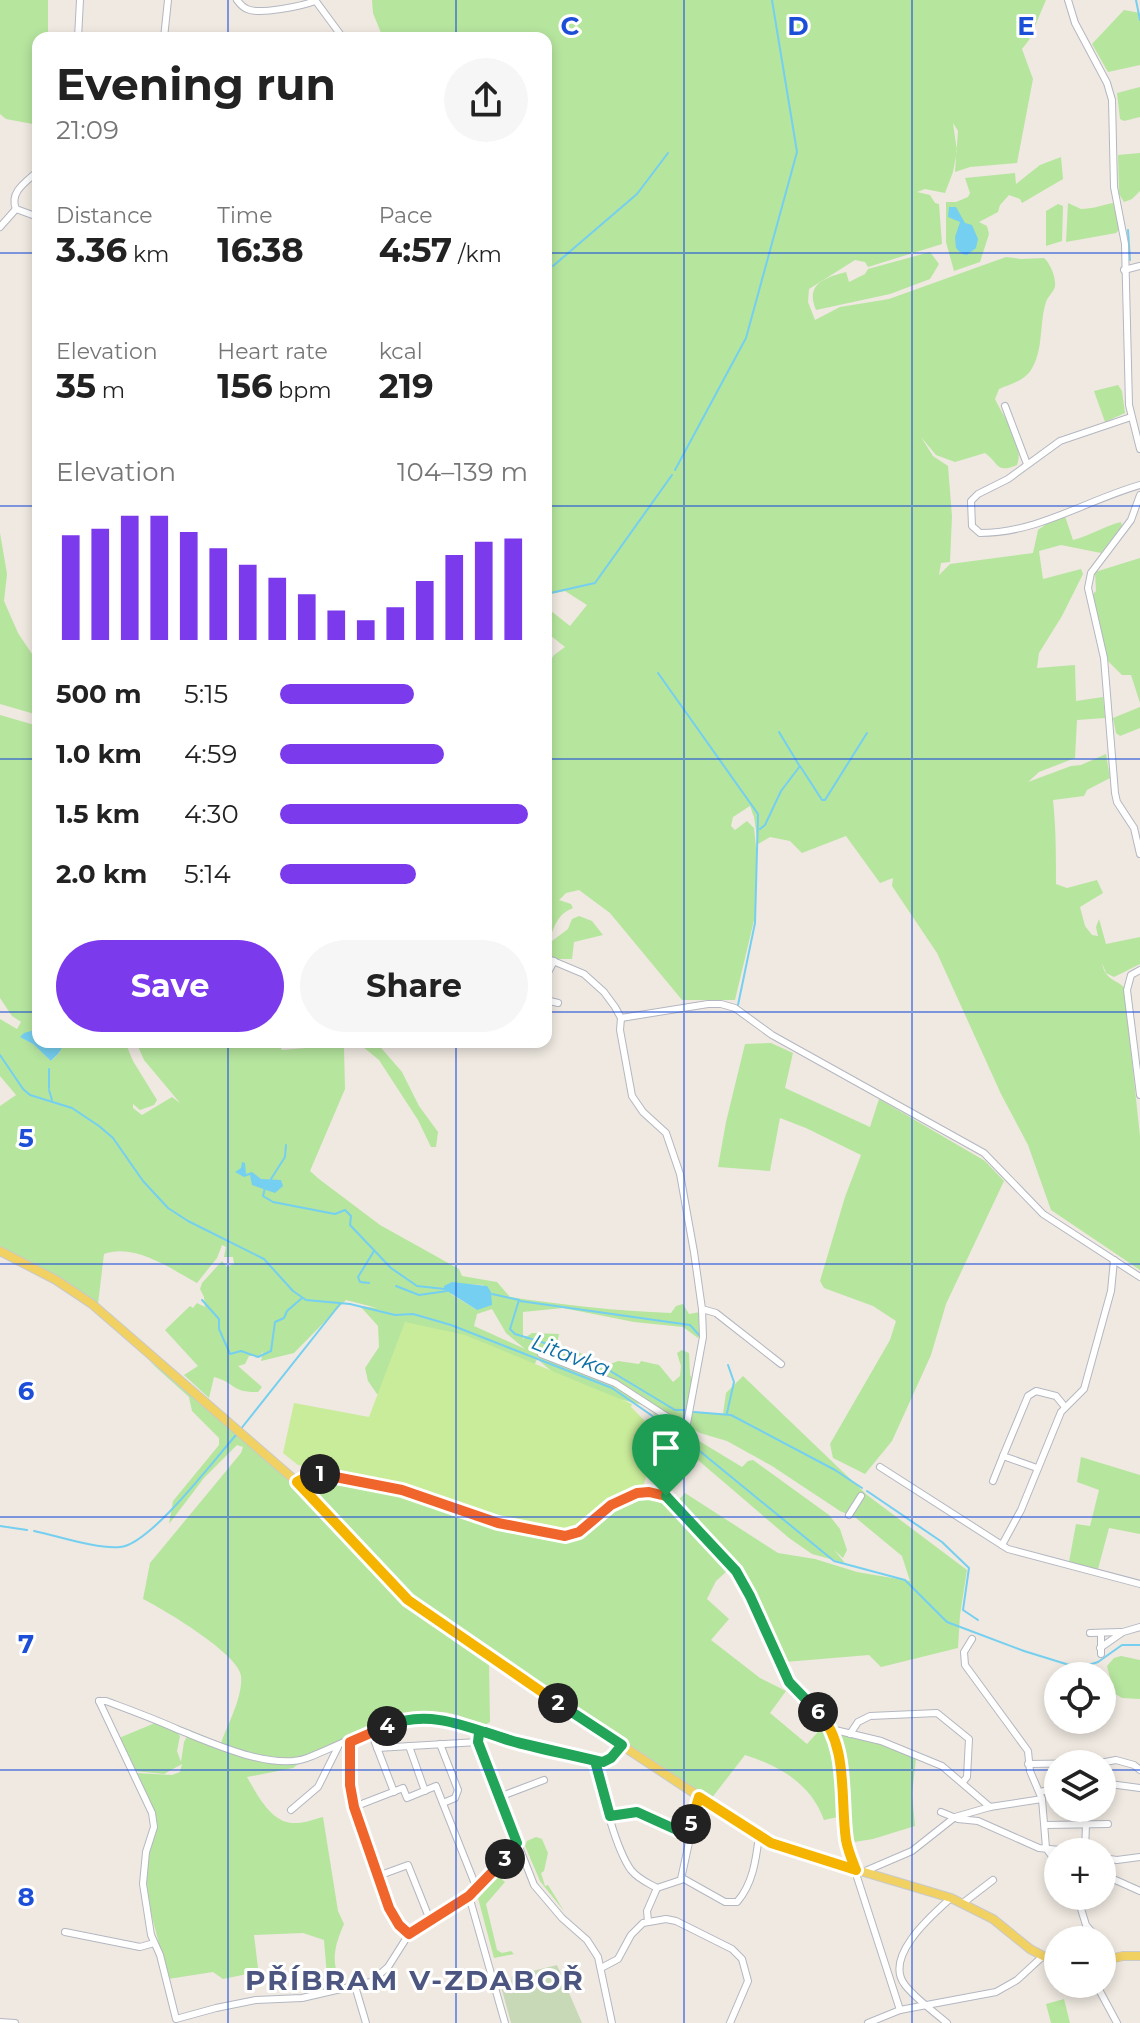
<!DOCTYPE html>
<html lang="en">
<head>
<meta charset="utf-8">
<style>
  body { margin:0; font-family:Montserrat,sans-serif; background:#f6f6f6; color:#222; height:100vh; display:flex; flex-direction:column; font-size:30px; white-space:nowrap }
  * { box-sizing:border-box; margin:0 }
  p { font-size:26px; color:#767676 }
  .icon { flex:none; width:44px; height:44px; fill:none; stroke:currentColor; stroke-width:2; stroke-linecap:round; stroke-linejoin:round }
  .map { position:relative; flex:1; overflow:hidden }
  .details { position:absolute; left:32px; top:32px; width:520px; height:1016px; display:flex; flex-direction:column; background:#fff; border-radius:16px; box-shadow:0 4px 12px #0003 }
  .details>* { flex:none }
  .controls { position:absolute; left:1044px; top:1662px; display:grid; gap:16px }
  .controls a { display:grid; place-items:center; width:72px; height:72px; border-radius:50%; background:#fff; box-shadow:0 4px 12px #0003; font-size:40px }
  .pin { position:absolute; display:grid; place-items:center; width:68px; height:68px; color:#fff; margin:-82px -34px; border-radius:50% 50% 50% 0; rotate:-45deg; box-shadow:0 0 8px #0007 }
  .pin .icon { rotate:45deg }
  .km { position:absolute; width:40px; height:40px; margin:-20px; border-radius:50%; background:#222; color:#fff; font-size:22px; line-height:40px; text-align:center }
  .round { display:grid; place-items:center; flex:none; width:84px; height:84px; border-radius:42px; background:#f6f6f6 }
  .headline { display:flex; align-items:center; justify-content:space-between; height:136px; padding:0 24px }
  h1 { font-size:44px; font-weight:700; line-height:60px }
  .figures { display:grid; grid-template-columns:repeat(3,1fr); gap:12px; height:136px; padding:8px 24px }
  .figures div { display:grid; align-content:center }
  .figures b { font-size:34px; font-weight:700 }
  .figures small { font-size:22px; font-weight:400 }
  .figures p { font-size:22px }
  .chart { height:224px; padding:16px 24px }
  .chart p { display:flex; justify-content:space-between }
  .chart svg { width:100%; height:144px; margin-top:8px; stroke:#7c3aed; stroke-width:6 }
  .action { display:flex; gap:16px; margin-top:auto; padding:16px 24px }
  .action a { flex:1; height:92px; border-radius:48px; background:#7c3aed; color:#fff; font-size:32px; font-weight:700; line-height:92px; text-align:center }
  .action a+a { background:#f6f6f6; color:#222 }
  ul { padding:0 24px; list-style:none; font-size:26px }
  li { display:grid; grid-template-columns:128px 96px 1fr; align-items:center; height:60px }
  li i { height:20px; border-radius:10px; background:#7c3aed }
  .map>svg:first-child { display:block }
</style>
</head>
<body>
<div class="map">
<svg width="1140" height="2023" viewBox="0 0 1140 2023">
  <rect width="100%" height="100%" fill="#efe9e1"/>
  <g fill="#b6e59e" fill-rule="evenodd">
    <polygon points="0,0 48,0 48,38 38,38 38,125 6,119 0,114"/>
    <path d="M372,0h674l-17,40 -7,9 11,30 -16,84 -47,4 -15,5 3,-41 -5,-8 4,28 -4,21 -8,21 -20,-4 -8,3 13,3 5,8 4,1 3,40 -74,23 -3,-5 -10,-2 -46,29 -1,13 7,18 25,-13 49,-8 117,-42 15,2 23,-1c6,5 12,19 11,28 -1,6 -7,10 -9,16 -7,21 -2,48 -15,68 -7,11 -21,14 -32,19l-4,10c8,18 30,45 22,66 -21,9 -18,-2 -32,-12l-30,9 -19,-7 -15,-18 12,19 15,10 4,50 -2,46 -9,1 -2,12 11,-11 83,-11 5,-23 11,-8 16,-6 8,24c17,-4 31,-14 48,-18l1,4 -21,27 -40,-8 -22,6 4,28 38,-10 2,5 -21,42 -23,37 -2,15 38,-3 1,36 27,-4 2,21 -28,2 -2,38 -36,14 -11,10 43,-16 10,-1 25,-11 4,24 -23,12 -3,6 -31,4c3,29 3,55 3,84l11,4 30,-8 6,13 -23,14 5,19 7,9 6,1 -2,-9 3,-8 7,25 34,-7v27l-26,13 -8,-4 -4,-10c3,16 11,15 22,24l16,149v134l-89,-60 -23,-65 -27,-51 -64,-141 -45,-67 1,-8 -13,5 -34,-47 -44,17 -12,-12 -20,-4 -12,7 -4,-27 -4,-11 -17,11 -2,9 4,4 12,-9 7,7 2,18v66l-21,88h-53l-72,-87 -31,-23 -13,3 -7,7 12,4 2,4c-14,5 -19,17 -23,31l2,2 16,-12 4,-10 7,-3 13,5 11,14 -29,7 -2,17h-17l-4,11 -5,-2v-9l6,-9 -6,-4v-279l8,-12 11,-8 -19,-15v-25l24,19 17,-21 -22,-14 -19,4v-557h-163l-10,-25z"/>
    <polygon points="1124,10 1140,13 1140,65 1108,72 1092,44"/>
    <polygon points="1140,87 1140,117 1124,121 1120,119 1117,93"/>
    <polygon points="1140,153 1140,191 1132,199 1124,202 1119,194 1118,155"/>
    <polygon points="1061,157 1063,179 1022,203 1020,199 1009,195 1000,205 998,212 979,222 987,226 989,234 980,262 954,271 946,242 946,202 956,202 968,197 970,193 965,178 1015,173 1016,184 1040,165"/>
    <path d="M1068,203l13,6c11,0 22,-4 32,-6l7,26 -4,4 -50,9z"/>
    <polygon points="1058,204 1063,206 1062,241 1046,246 1046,211"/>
    <path d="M930,252l9,12 -9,15 -40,15 -74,16c-11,-26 8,-32 30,-38l3,10 16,-8 3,-5z"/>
    <polygon points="1118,385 1122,391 1125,413 1105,422 1094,391"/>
    <polygon points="0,533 7,574 4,601 18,633 38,663 38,715 0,704"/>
    <polygon points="1140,558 1140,703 1131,675 1122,675 1107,660 1092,595 1096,591 1095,572"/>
    <polygon points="1140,707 1140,728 1120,736 1116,733 1113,718"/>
    <path d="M0,715l38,11v303l-17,8 12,7 18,17 9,-9 1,-10h64l8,19 24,39 -3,5 -14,5 -7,-6v4l9,7 30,-18 8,6 -36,-43 -8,-18h141l5,8 36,-3 13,-5h9l4,6 1,41 -35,82 9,8 61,46 79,44 3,7 35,6 13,15c53,8 107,14 161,16l5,-7 7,-2 6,10 11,-2 5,22 -7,4 -15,-11 -49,-5 -71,-14 -40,4v27l9,-6 27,1 -2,9 51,22 10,-4 21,3 2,-3 18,4 14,17 7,-6 1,-10 -4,-13 5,-3 7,3 1,22 5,8 -4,29 32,2 3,-21 17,-17 124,119 100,75 -7,45 -2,33 -77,19 -12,-12 -84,7 -22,-50 -27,-49 -20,18 -9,18 22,20 -18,21 49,38 26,13 -16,22 37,31 19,-21 5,7 50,11 35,17 -4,36 3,32 -42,13 -25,4 -6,-27 -18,4c-13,-36 -44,-54 -79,-65l-34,44 -299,-199 -70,-79 -39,-38 2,-4 18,-3 68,14 124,40 54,10 13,-5 22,-21 16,-10 26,-8 25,12 14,-15 93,60 37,6 42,13 53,9 -8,-25 -46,-38 -16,-7 -68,-45 -45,-25 -27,-8 -44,-25 -50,-12 -51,-22 -18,-15 -3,7 -157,28 -9,-13 -3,-13 14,-21 -1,-21 -18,-20 17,2 -31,-8 -52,53 -33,8 2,-10 -3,5h-11l-4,8 -7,2 24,21 -4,5c-26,1 -24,-10 -44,-15l-5,21 -25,-23 14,-9 -33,-36 25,-24 3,2 4,-5 8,4 -1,-10 -4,-8 2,-6 20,-22 5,6 7,-3 -1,-7h-9l2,-10 -4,-2 -5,13 -20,25c-26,-14 -62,-40 -93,-29l-6,50 -37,-26 -61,-32v-140l16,-11 -16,-19v-57l17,10 4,-7 -9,-6 -12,-18zM462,1284l22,1 -7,25 -26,-16zM492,1309l14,24 19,16 -51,-23 3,-12z"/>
    <polygon points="357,1042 376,1042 402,1072 419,1106 438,1132 436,1147 431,1147 418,1120 379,1060"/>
    <polygon points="771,1043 793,1053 785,1088 870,1127 879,1099 985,1161 1004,1181 946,1304 931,1355 892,1441 865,1474 833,1458 830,1444 890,1340 896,1321 873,1306 824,1288 820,1281 845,1197 861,1155 806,1128 780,1118 770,1171 718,1167 726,1122 745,1044"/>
    <path d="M149,1361l25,18 121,104 94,101 97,73 3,6 1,59 -8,5c-57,-40 -124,7 -177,32l-12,9 -46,9c11,19 25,48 50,46 8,0 18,-4 26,-6l15,94 6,13c-10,23 -15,42 1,63l-30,8 -7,-4 18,-10 1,-5 -3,-36 -21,-7 -49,2 4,33 -6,5 -29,6 -10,-7 -45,7 -20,-78 -2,-35 8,-45 -18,-48 36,2 8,-3 2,-8 -18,10 -29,-3 -16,-33 36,-15 20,7 5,6 -3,15 4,11 3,-20 6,-12 31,13c7,-20 22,-46 20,-67 -2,-22 -78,-67 -98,-77l7,-36 91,-110 2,-6 -6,-2 -33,33 -35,46 4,-23 46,-56v-7l-27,-27 -3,-14z"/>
    <polygon points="653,1413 742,1467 748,1461 753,1460 829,1515 840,1529 847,1550 843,1558 834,1550 845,1563 812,1554 789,1538 664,1431"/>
    <polygon points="1081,1457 1140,1475 1140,1534 1109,1528 1098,1569 1069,1562 1076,1524 1090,1526 1099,1490 1077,1482"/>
    <polygon points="1121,1656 1140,1660 1140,1699 1122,1698 1114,1693 1107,1666 1114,1658"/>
    <polygon points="536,1837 542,1839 548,1853 544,1871 541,1873 545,1886 548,1885 564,1911 540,1881 525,1846 527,1841"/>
    <polygon points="498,1876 505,1882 486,1904 497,1950 502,1953 511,1951 514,1954 494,1958 478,1898"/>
    <polygon points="1064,1999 1070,2023 1051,2023 1046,2004"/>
  </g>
  <polygon fill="#c8d9b8" points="557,1965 582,2023 511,2023 499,1979 503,1978 504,1983 511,1982 512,1976"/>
  <polygon fill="#c9ec9a" points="405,1322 465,1335 632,1404 631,1407 650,1426 653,1422 663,1429 642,1489 617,1499 577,1530 566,1532 530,1527 365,1475 298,1465 283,1453 294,1403 369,1417"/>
  <g fill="#75cff0">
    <polygon points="949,207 956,207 965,223 972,225 978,239 976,248 967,255 962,254 956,248 955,237 960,222 948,217"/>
    <path d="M38,1029v13h23c3,9 -5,13 -10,19l-18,-17 -13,-7 4,-4z"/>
    <polygon points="242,1162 245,1163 246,1174 252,1172 261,1179 281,1180 283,1186 275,1193 252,1185 250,1175 244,1177 235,1172 241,1168"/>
    <polygon points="452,1282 487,1286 491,1292 492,1305 477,1310 444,1289 444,1286"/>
  </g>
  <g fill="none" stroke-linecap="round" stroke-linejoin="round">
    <g stroke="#75cff0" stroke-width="2">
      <polyline points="1136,0 1140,20"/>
      <polyline points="1128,230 1130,260"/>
      <polyline points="553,266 637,194 668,153"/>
      <polyline points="546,285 551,272"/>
      <polyline points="675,470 746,338 797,152 772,0"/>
      <polyline points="546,594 595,583 672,475"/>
      <polyline points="658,673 758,814 755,923 738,1005"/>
      <polyline points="779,732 799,765"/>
      <polyline points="760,829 765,825 781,791 800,766 822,800 825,800 867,733"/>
      <polyline points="0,1055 23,1089 30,1095 72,1108 99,1126 113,1138 143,1181 168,1208 188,1221 264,1259 293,1291 306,1300 350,1304 395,1315 413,1314 451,1325 612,1388 680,1435"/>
      <polyline points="49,1069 49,1088"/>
      <polyline points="49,1090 52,1100"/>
      <polyline points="271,1179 285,1157 286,1145"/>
      <polyline points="265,1188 263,1196 273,1202 335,1214 345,1210 351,1216 350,1225 391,1268 417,1286 445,1289"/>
      <polyline points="369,1283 360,1282 358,1277 374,1251"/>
      <polyline points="396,1286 419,1295 447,1291"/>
      <polyline points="492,1294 519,1300 510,1329 515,1334 548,1344 607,1369 675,1410 685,1410"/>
      <polyline points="202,1300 219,1319 219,1329 230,1354 241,1351 258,1357 271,1351 275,1322 284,1318 287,1311 302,1298"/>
      <polyline points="520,1301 690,1325 699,1335"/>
      <polyline points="694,1412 731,1415 835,1470 862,1488"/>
      <polyline points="727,1413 734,1382 728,1365"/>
      <polyline points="240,1430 340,1304"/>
      <polyline points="685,1439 834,1561 905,1580 947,1622 1024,1651 1079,1668 1098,1662 1122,1645 1140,1645"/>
      <polyline points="867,1491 942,1542 969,1568 963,1610 978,1620"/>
      <polyline points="0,1526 27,1530"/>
      <path d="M34,1531c25,5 61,18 86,16 30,-2 94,-87 116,-112"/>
    </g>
    <defs>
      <g id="minor">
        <path d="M237,0c3,4 5,7 10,9 12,6 55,-3 68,-8"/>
        <polyline points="315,0 343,38"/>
        <polyline points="1068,0 1075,23 1107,83 1112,100 1114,187 1125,244 1129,405 1140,449"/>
        <polyline points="78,38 80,0"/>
        <polyline points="164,38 168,0"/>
        <path d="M16,209c-7,-17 10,-27 22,-38"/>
        <polyline points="16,209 38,217"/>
        <polyline points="0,227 16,209"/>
        <polyline points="1124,270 1140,266"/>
        <polyline points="1005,406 1027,464"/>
        <path d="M1131,417l-71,24 -52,38 -30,15 -7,7 1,25 8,7c58,0 107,-33 160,-48"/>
        <polyline points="1140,495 1131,520 1091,573 1088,588 1104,658 1115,793 1117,802 1134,828 1140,854"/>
        <polyline points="546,958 584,974 604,992 615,1007 621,1018 620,1030 632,1096 643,1112 666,1133 680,1174 694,1252 702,1309 703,1337 686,1429 666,1485 666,1496"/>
        <polyline points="1140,970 1131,975 1127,990 1140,1095"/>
        <polyline points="546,976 554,961"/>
        <polyline points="546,1000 558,1003"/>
        <polyline points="621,1018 708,1004 721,1004 735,1008 772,1035 984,1153 1043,1214 1140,1277"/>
        <polyline points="702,1309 716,1313 781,1364"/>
        <polyline points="541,1354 615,1383 686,1429"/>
        <polyline points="880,1467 1008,1549 1140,1584"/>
        <polyline points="1037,1468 1003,1456 1028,1396 1036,1391 1056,1396 1065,1407"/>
        <polyline points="993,1481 1003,1456"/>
        <polyline points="297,1482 318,1474 364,1481 402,1490 517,1528 565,1536 574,1535 611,1505 637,1493 649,1492 666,1496"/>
        <polyline points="666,1496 736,1571 789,1682 831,1729 839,1760 847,1846 900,2010"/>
        <polyline points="849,1515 861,1496"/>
        <polyline points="1002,1545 1021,1510 1061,1412 1084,1389 1111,1291 1114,1260"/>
        <polyline points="1090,1633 1120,1632"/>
        <polyline points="972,1639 964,1652 965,1665 1028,1751 1030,1771 1042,1799 1046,1848 1058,1865"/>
        <polyline points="1100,1648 1123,1632 1140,1627"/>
        <polyline points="1101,1654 1101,1634"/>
        <polyline points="99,1701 152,1813 154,1827 146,1852 143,1884 151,1935 160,1955 176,2019 216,2008 256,2000 302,1998 371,1982 388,1967 409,1934 475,1891 517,1843"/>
        <path d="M99,1701h7c24,9 49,18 73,29 33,13 93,41 128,28 32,-12 79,-39 113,-41 32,-1 63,15 93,24 27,8 55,13 82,20 14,1 19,-6 27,-16"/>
        <polyline points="831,1729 881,1741 942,1766 990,1807"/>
        <polyline points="371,1732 394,1792"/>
        <polyline points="480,1732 478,1742 534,1885 562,1918 587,1940 598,1957 612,2023"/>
        <polyline points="850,1734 858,1722 870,1716 937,1713 969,1739 967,1777 963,1782"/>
        <polyline points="350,1742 350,1785 354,1807 393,1917 409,1934"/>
        <polyline points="440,1744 458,1790 455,1798 443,1803"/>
        <polyline points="409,1746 425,1791"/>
        <polyline points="377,1748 478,1742"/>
        <path d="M595,1761c7,29 19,85 36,109 7,9 17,13 26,18"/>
        <polyline points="1028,1764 1100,1763 1116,1760 1134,1765 1140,1770"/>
        <polyline points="1102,1783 1140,1788"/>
        <polyline points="1040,1792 1058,1788"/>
        <polyline points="499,1797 544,1780"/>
        <polyline points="354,1807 403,1788 407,1798 436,1786 477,1889"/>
        <polyline points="291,1810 318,1787 338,1747"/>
        <polyline points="941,1812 958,1819 978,1821 1039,1848 1081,1852"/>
        <polyline points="610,1816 637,1812 688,1835"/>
        <polyline points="1045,1825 1108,1824"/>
        <polyline points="1085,1852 1086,1824"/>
        <polyline points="1102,1858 1117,1860 1140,1857"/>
        <polyline points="863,1872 912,1851 955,1817 990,1807 1042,1799"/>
        <polyline points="1102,1874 1140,1891"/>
        <polyline points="378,1876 408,1865 430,1920"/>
        <polyline points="681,1879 699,1797"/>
        <polyline points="469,1896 505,2023"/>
        <polyline points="1077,1896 1086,1925 1099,1940"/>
        <polyline points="963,1903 993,1880"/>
        <path d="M648,1921l-1,-10 10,-23 27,-9 41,23h12c16,-18 19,-43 22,-66"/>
        <polyline points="65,1932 140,1947 154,1943"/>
        <polyline points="1102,1943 1111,1958"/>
        <polyline points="601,1968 618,1959 631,1935 643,1923 666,1919 676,1921 732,1949 742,1959 748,1981 730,2023"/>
        <polyline points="1096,1984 1117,2023"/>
        <polyline points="355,1986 366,2023"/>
        <polyline points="0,2022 15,2023"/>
        <polyline points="868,2023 900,2010 996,1992 1017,1980 1042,1957"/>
        <path d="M947,2023c-14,-12 -31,-24 -42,-38 -22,-28 27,-70 46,-87"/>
      </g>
      <g id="major">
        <polyline points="0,1251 56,1280 92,1304 297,1482 408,1600 494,1661 759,1836 807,1855 951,1898 993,1919 1030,1949 1058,1964"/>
        <polyline points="1102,1961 1123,1956 1140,1956"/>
      </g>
    </defs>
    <use href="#minor" stroke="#b4b7c1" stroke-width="8"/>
    <use href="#major" stroke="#c9c9c9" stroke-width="10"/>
    <use href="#minor" stroke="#fff" stroke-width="6"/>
    <use href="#major" stroke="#f2d163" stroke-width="8"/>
  </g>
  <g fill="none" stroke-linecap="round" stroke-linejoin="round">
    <defs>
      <polyline id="split-1" points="320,1474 402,1490 498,1523 565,1536 579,1532 611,1505 637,1493 649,1492 666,1496"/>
      <polyline id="split-2" points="320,1474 308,1476 297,1482 408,1600 558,1703"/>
      <polyline id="split-3" points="505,1859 517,1843 478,1742 479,1733 485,1732 513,1741 603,1762 611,1758 622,1745 558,1703"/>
      <polyline id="split-4" points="387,1726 350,1742 350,1785 354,1807 389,1908 399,1925 409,1934 469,1896 505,1859"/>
      <path id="split-5" d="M387,1726c43,-18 83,2 124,15 27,8 56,13 84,20l15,55 27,-4 51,23 3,-11"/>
      <path id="split-6" d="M691,1824l8,-27 72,46 85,27c-4,-10 -8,-19 -10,-30 -6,-41 3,-96 -28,-128"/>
      <polyline id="split-7" points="666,1496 736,1571 750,1596 789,1682 818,1712"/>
    </defs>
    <use href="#split-1" stroke="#fff" stroke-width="16"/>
    <use href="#split-2" stroke="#fff" stroke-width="16"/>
    <use href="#split-3" stroke="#fff" stroke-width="16"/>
    <use href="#split-4" stroke="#fff" stroke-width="16"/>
    <use href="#split-5" stroke="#fff" stroke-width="16"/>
    <use href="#split-6" stroke="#fff" stroke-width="16"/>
    <use href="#split-7" stroke="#fff" stroke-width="16"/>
    <use href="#split-1" stroke="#f0652b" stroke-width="10"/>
    <use href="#split-2" stroke="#f5b400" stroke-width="10"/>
    <use href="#split-3" stroke="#22a559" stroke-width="10"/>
    <use href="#split-4" stroke="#f0652b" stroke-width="10"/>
    <use href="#split-5" stroke="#22a559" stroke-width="10"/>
    <use href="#split-6" stroke="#f5b400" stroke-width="10"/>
    <use href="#split-7" stroke="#22a559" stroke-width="10"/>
  </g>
  <path fill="none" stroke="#1d4ed8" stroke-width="2" stroke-opacity="0.55" d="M228,0v38M456,0v38M684,0v2023M912,0v2023M0,253h38M546,253h594M0,506h38M546,506h594M0,759h38M546,759h594M0,1012h38M546,1012h594M228,1042v981M456,1042v981M0,1264h1140M0,1517h1140M0,1770h1058M1102,1770h38"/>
  <g text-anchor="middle" stroke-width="6" stroke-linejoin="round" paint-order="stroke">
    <g font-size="22" font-style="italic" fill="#0d6fa3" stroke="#fff">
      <text transform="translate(571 1355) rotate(21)" y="8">Litavka</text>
    </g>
    <g font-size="28" font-weight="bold" letter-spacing="2" fill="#4d5680" stroke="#fff">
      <text x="415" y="1990">PŘÍBRAM V-ZDABOŘ</text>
    </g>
  </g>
  <g font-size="26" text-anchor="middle" font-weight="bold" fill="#1d4ed8" stroke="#fff" stroke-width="6" stroke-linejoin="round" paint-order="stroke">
    <text x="570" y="35">C</text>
    <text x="798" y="35">D</text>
    <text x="1026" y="35">E</text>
    <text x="26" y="1147">5</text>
    <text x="26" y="1400">6</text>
    <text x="26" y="1653">7</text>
    <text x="26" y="1906">8</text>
  </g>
</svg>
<div class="controls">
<a><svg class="icon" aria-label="locate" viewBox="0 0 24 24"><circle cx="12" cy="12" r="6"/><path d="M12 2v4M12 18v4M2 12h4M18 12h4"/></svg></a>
<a><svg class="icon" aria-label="layers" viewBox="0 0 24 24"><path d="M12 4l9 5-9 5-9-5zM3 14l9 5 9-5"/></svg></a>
<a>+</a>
<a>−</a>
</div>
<div class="pin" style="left:666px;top:1496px;background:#1e9e55"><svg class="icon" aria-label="arrive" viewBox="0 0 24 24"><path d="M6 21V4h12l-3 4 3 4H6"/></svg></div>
<b class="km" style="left:320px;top:1474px">1</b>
<b class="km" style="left:558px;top:1703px">2</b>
<b class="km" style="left:505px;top:1859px">3</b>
<b class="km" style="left:387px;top:1726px">4</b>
<b class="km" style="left:691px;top:1824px">5</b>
<b class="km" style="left:818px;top:1712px">6</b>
<section class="details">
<div class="headline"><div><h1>Evening run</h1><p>21:09</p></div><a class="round"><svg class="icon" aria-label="share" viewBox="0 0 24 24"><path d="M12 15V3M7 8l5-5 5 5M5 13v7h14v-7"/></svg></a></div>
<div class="figures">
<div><p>Distance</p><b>3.36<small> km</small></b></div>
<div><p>Time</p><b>16:38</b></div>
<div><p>Pace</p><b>4:57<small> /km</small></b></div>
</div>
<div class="figures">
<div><p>Elevation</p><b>35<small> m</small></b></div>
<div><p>Heart rate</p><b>156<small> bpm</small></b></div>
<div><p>kcal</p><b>219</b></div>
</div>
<div class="chart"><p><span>Elevation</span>104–139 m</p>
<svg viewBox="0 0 160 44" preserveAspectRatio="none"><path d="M5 44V12M15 44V10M25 44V6M35 44V6M45 44V11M55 44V16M65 44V21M75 44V25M85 44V30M95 44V35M105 44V38M115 44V34M125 44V26M135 44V18M145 44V14M155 44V13"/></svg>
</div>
<ul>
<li><b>500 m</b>5:15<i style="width:54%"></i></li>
<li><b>1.0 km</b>4:59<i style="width:66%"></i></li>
<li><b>1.5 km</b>4:30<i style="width:100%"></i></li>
<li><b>2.0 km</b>5:14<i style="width:55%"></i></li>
</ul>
<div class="action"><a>Save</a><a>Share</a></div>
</section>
</div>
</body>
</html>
